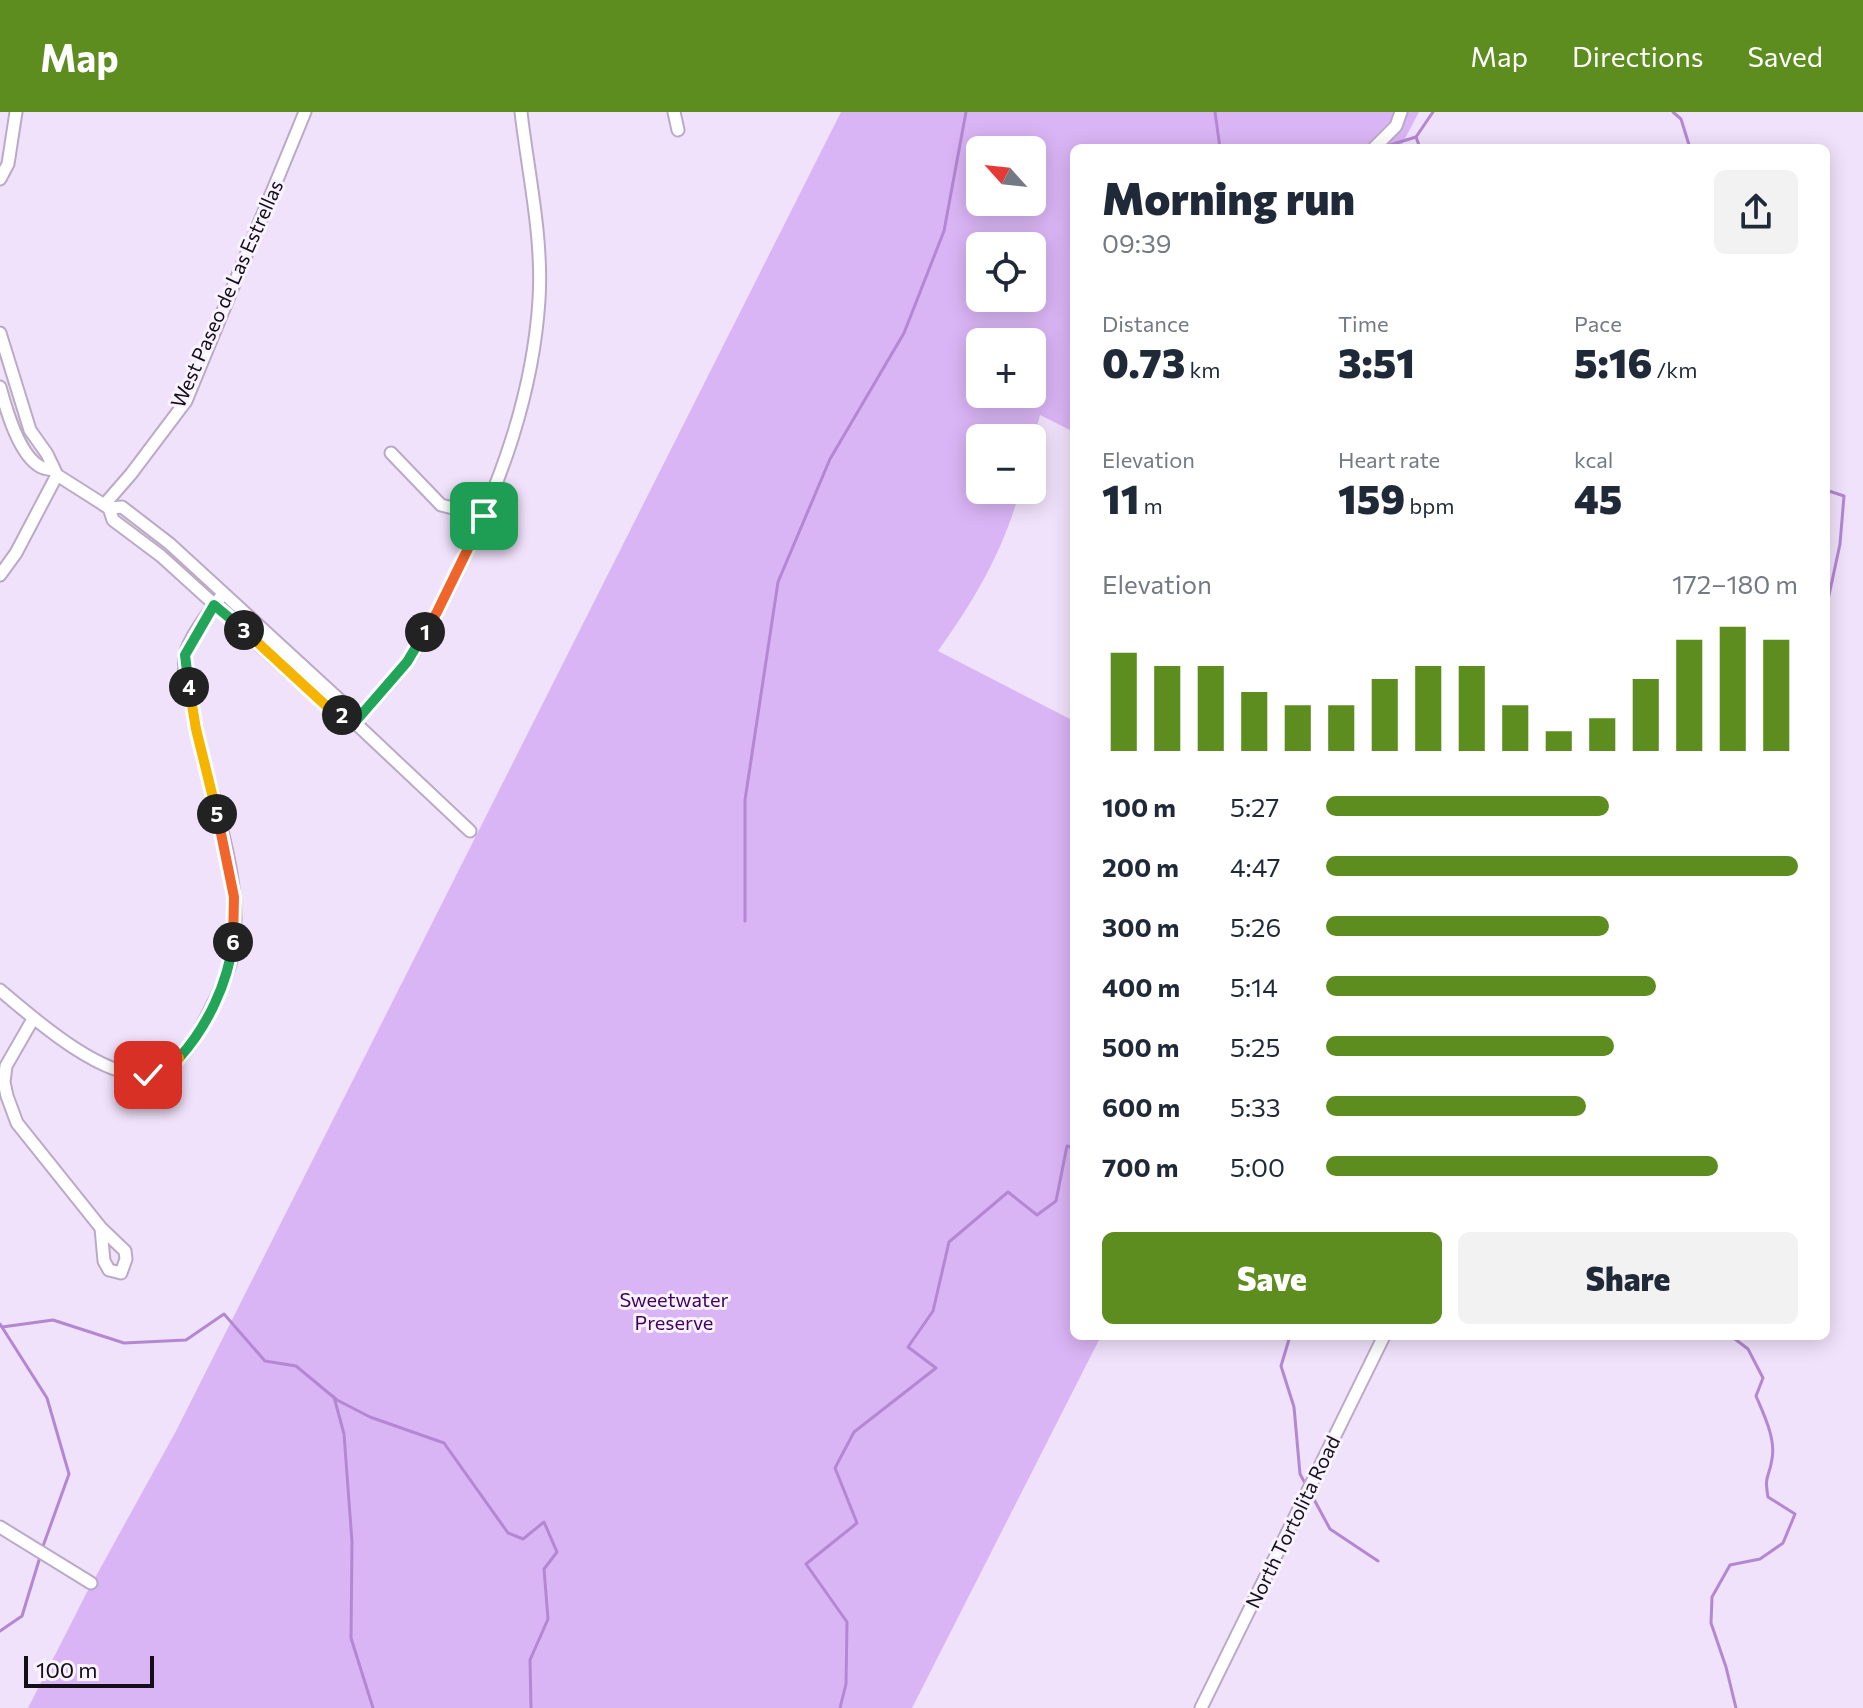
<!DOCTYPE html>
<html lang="en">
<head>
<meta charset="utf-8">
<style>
  body { margin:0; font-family:Commissioner,sans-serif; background:#f2f2f3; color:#1f2937; height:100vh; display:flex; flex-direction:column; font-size:30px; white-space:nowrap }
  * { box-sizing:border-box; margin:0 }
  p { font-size:26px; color:#747a83 }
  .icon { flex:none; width:44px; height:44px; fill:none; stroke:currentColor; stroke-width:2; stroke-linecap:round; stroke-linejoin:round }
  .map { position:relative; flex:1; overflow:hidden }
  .panel { position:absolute; left:1070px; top:32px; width:760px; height:1196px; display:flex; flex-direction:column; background:#fff; border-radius:12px; box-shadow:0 4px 20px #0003 }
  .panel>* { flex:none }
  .needle { width:52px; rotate:297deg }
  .buttons { position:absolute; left:966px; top:24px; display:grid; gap:16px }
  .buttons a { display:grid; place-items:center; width:80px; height:80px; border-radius:12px; background:#fff; box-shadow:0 4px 20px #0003; font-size:40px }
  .scale { position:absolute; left:24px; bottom:20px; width:130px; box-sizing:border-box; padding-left:8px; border:4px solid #140e18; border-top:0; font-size:22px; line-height:28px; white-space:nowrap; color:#140e18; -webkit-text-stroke:6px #f9f2ff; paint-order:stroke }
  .pin { position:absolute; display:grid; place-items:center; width:68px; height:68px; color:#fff; margin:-34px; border-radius:16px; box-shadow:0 4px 12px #0006 }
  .km { position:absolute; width:40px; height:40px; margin:-20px; border-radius:50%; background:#222; color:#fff; font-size:22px; line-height:40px; text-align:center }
  .round { display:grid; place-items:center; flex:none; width:84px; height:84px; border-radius:12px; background:#f2f2f3 }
  .head { display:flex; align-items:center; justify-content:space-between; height:136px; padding:0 32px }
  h1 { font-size:44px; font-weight:800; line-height:60px }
  .metrics { display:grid; grid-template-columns:repeat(3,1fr); gap:12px; height:136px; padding:8px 32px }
  .metrics div { display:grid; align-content:center }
  .metrics b { font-size:40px; font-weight:800 }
  .metrics small { font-size:22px; font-weight:400 }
  .metrics p { font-size:22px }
  .chart { height:224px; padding:16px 32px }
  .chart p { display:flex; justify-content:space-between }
  .chart svg { width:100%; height:144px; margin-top:8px; stroke:#5d8c1f; stroke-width:6 }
  .primary-button { display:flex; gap:16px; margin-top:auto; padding:16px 32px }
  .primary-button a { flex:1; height:92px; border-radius:12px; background:#5d8c1f; color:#fff; font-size:32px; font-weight:800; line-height:92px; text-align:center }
  .primary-button a+a { background:#f2f2f3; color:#1f2937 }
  ul { padding:0 32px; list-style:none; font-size:26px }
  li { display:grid; grid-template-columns:128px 96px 1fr; align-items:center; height:60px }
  li i { height:20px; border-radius:10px; background:#5d8c1f }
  header { display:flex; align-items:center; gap:48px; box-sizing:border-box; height:112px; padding:0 40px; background:#5d8c1f; color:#fff }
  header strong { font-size:38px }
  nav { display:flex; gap:44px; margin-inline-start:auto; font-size:28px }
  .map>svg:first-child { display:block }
</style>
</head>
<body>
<header>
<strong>Map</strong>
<nav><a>Map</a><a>Directions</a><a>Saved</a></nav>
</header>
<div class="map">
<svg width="1863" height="1596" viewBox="0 0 1863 1596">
  <rect width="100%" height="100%" fill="#f0e2fb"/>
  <path fill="#dab5f5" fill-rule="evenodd" d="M841,0h578l-19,36h-326v284l-34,-17 -8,32v-9h-52v52h40c-17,62 -45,109 -82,161l136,70v615h27l-189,372h-884l57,-112 91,-165zM980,38h52v52h-52zM980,134h52v52h-52zM980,230h52v52h-52z"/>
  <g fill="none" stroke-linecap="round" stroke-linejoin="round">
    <g stroke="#b487d2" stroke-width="3">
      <polyline points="1215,0 1220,36"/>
      <polyline points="1673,0 1681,7 1690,36"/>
      <polyline points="1388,36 1390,33 1416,25"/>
      <polyline points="1420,36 1416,25 1433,0"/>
      <polyline points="1826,378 1844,384 1840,432 1826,497"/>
      <polyline points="745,809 745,688 778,470 830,347 904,221 944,119 966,0"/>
      <polyline points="0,1212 47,1286 69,1362 42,1437"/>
      <polyline points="2,1215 53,1208 124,1231 186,1228 224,1202 265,1249 296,1254 337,1288 370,1305 444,1331 508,1421 523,1427 544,1410 557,1440 544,1457 548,1507 530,1548 531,1596"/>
      <polyline points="1290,1224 1281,1254 1294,1295 1300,1362 1306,1373"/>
      <path d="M1731,1224l17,13 15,29 -7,18c8,19 20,43 16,63 -3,20 -8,15 -4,38l27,17 -12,29 -23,16 -30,6 -18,32 -1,26 15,44 10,41"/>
      <polyline points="334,1285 344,1322 352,1430 351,1526 373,1596"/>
      <polyline points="1310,1380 1330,1417 1378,1449"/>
      <polyline points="0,1519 22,1504 40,1445"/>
      <polyline points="840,1596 846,1572 847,1510 806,1452 857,1411 835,1356 854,1320 936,1256 908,1235 933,1199 949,1130 1008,1080 1037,1103 1056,1089 1067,1034 1074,1036"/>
    </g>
    <defs>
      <g id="minor">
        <polyline points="674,0 678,18"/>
        <polyline points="1374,36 1396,14 1401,0"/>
        <polyline points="0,67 8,52 16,0"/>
        <polyline points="0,221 30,318 47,342 57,363 109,396 113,408 161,444 334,601 349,605"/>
        <path d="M0,275c6,22 19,69 41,80 4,2 9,2 13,3"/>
        <polyline points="391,341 441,393 484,404"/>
        <polyline points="104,393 131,362 186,289 305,0"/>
        <polyline points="109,396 122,395 170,432 342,590 349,605 470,719"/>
        <polyline points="0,463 16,441 57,363"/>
        <path d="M355,610c17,-20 36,-39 52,-60 21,-30 37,-63 53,-96 41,-84 73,-172 79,-266 4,-63 -11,-127 -18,-188"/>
        <path d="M0,878c33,28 105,92 150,84 16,-3 25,-11 35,-22 11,-12 18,-28 25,-42 8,-16 17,-32 21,-50 17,-79 -24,-167 -37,-244 -3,-16 -12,-46 -9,-60 3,-18 27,-48 38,-62"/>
        <polyline points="33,907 6,954 4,970 7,984 17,1011 101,1116 125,1139 126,1147 121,1161 109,1158 104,1149 101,1116"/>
        <polyline points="0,1415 91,1471"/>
        <polyline points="1201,1596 1384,1224"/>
      </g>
    </defs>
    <use href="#minor" stroke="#bbaac7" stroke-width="15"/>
    <use href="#minor" stroke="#fff" stroke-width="11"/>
  </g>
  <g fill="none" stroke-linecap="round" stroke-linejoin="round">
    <defs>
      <polyline id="split-1" points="425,520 437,500 484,404"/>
      <polyline id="split-2" points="342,603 355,610 407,550 425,520"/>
      <polyline id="split-3" points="244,518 334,601 342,603"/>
      <polyline id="split-4" points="189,575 185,543 214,493 244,518"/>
      <polyline id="split-5" points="189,575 196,617 217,702"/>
      <polyline id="split-6" points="217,702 234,785 233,830"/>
      <path id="split-7" d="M179,946c28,-31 49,-75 54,-116"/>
      <polyline id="split-8" points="148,963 172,954 179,946"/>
    </defs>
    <use href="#split-1" stroke="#fff" stroke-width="16"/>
    <use href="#split-2" stroke="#fff" stroke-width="16"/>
    <use href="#split-3" stroke="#fff" stroke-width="16"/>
    <use href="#split-4" stroke="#fff" stroke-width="16"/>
    <use href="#split-5" stroke="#fff" stroke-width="16"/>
    <use href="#split-6" stroke="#fff" stroke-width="16"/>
    <use href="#split-7" stroke="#fff" stroke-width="16"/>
    <use href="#split-8" stroke="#fff" stroke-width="16"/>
    <use href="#split-1" stroke="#f0652b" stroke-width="10"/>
    <use href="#split-2" stroke="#22a559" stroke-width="10"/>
    <use href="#split-3" stroke="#f5b400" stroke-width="10"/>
    <use href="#split-4" stroke="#22a559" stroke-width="10"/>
    <use href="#split-5" stroke="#f5b400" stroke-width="10"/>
    <use href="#split-6" stroke="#f0652b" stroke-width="10"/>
    <use href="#split-7" stroke="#22a559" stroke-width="10"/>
    <use href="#split-8" stroke="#f5b400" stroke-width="10"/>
  </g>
  <g text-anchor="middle" stroke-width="6" stroke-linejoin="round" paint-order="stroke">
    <g font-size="20" fill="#140e18" stroke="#f9f2ff">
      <text transform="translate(227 182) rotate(-66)" y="7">West Paseo de Las Estrellas</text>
      <text transform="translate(1293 1410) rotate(-64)" y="7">North Tortolita Road</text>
    </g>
    <g font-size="20" fill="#42005f" stroke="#f9f2ff">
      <text x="674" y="1195">Sweetwater<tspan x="674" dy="23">Preserve</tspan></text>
    </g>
  </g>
</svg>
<div class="buttons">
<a><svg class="needle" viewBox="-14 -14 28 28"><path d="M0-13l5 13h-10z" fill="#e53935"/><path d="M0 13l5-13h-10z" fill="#747a83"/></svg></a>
<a><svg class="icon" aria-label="locate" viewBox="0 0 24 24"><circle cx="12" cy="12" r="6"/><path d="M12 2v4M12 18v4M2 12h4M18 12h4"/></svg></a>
<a>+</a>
<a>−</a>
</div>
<div class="scale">100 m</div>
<div class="pin" style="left:484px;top:404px;background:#1e9e55"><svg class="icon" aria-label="arrive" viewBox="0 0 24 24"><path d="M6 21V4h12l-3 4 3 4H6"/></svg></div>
<div class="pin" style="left:148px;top:963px;background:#d93025"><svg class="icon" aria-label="check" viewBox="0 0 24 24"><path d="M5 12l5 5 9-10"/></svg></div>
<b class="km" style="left:425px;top:520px">1</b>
<b class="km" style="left:342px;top:603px">2</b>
<b class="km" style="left:244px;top:518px">3</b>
<b class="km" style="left:189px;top:575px">4</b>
<b class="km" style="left:217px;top:702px">5</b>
<b class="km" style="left:233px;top:830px">6</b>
<section class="panel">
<div class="head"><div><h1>Morning run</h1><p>09:39</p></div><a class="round"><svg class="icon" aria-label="share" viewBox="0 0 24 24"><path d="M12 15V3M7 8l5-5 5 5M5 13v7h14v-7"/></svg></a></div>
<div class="metrics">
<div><p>Distance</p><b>0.73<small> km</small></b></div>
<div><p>Time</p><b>3:51</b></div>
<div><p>Pace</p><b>5:16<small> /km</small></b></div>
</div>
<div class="metrics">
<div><p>Elevation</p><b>11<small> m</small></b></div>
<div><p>Heart rate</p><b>159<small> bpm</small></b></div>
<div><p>kcal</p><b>45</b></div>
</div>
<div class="chart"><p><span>Elevation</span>172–180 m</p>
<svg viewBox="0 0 160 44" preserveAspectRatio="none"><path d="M5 44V14M15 44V18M25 44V18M35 44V26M45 44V30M55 44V30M65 44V22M75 44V18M85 44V18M95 44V30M105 44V38M115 44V34M125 44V22M135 44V10M145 44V6M155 44V10"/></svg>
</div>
<ul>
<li><b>100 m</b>5:27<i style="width:60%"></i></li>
<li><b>200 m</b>4:47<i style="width:100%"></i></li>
<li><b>300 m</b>5:26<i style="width:60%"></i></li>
<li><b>400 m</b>5:14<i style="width:70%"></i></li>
<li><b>500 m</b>5:25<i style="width:61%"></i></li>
<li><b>600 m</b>5:33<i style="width:55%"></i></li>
<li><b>700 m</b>5:00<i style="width:83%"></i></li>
</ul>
<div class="primary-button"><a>Save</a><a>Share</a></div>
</section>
</div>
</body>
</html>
